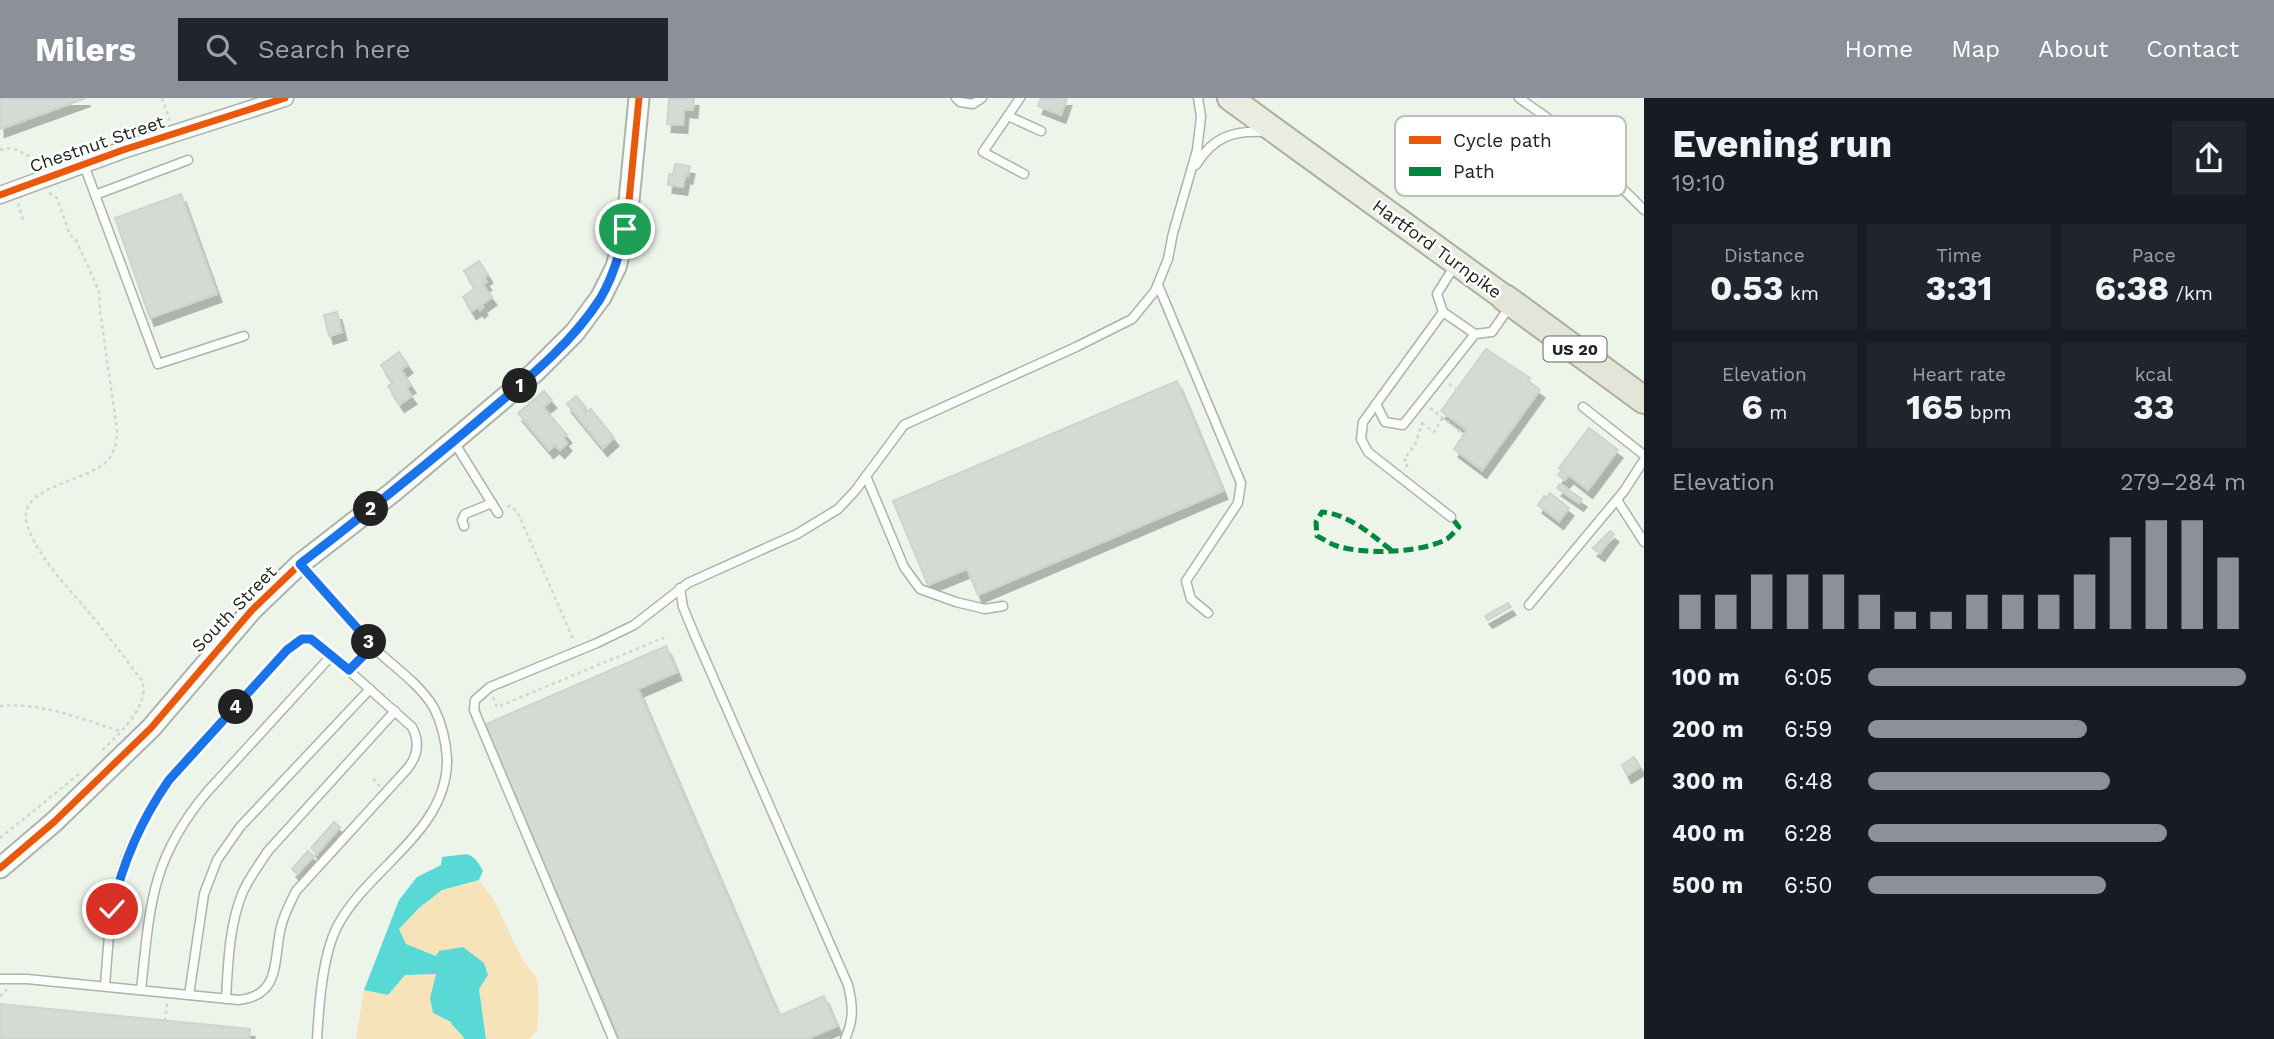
<!DOCTYPE html>
<html lang="en">
<head>
<meta charset="utf-8">
<style>
  body { margin:0; font-family:"Work Sans",sans-serif; background:#20242c; color:#f1f3f6; height:100vh; display:flex; flex-direction:column; font-size:26px; white-space:nowrap }
  * { box-sizing:border-box; margin:0 }
  p { font-size:23px; color:#9ea1a6 }
  .icon { flex:none; width:38px; height:38px; fill:none; stroke:currentColor; stroke-width:2; stroke-linecap:round; stroke-linejoin:round }
  .map { position:relative; flex:1; overflow:hidden }
  .sheet { display:flex; flex-direction:column; background:#171b24; width:630px }
  .sheet>* { flex:none }
  .pin { position:absolute; display:grid; place-items:center; width:60px; height:60px; color:#fff; margin:-30px; border:4px solid #fff; border-radius:50%; box-shadow:0 2px 7px #0007 }
  .km { position:absolute; width:35px; height:35px; margin:-18px; border-radius:50%; background:#222; color:#fff; font-size:19px; line-height:35px; text-align:center }
  .round { display:grid; place-items:center; flex:none; width:74px; height:74px; border-radius:0px; background:#20242c }
  .headline { display:flex; align-items:center; justify-content:space-between; height:119px; padding:0 28px }
  h1 { font-size:38px; font-weight:700; line-height:52px }
  .metrics { display:grid; grid-template-columns:repeat(3,1fr); gap:10px; height:119px; padding:7px 28px }
  .metrics div { display:grid; align-content:center; border-radius:0px; background:#20242c; text-align:center }
  .metrics b { font-size:35px; font-weight:700 }
  .metrics small { font-size:19px; font-weight:400 }
  .metrics p { font-size:19px }
  .chart { height:196px; padding:14px 28px }
  .chart p { display:flex; justify-content:space-between }
  .chart svg { width:100%; height:126px; margin-top:7px; stroke:#8c9099; stroke-width:6 }
  ul { padding:0 28px; list-style:none; font-size:23px }
  li { display:grid; grid-template-columns:112px 84px 1fr; align-items:center; height:52px }
  li i { height:18px; border-radius:9px; background:#8c9099 }
  header { display:flex; align-items:center; gap:42px; box-sizing:border-box; height:98px; padding:0 35px; background:#8c9099; color:#fff }
  header strong { font-size:33px }
  nav { display:flex; gap:38px; margin-inline-start:auto; font-size:24px }
  .search { width:490px; height:63px; background:#20242c; display:flex; align-items:center; gap:18px; box-sizing:border-box; padding:0 24px; border-radius:0px; color:#9ea1a6; font-size:26px }
  main { display:flex; flex:1; min-height:0 }
  .map>svg:first-child { display:block }
</style>
</head>
<body>
<header>
<strong>Milers</strong>
<div class="search"><svg class="icon" aria-label="search" viewBox="0 0 24 24"><circle cx="10" cy="10" r="6"/><path d="M15 15l6 6"/></svg>Search here</div>
<nav><a>Home</a><a>Map</a><a>About</a><a>Contact</a></nav>
</header>
<main>
<div class="map">
<svg width="1644" height="941" viewBox="0 0 1644 941">
  <defs>
    <filter id="shadow"><feDropShadow dx="4.5" dy="8" stdDeviation="0" flood-color="#0004"/></filter>
  </defs>
  <rect width="100%" height="100%" fill="#edf5ea"/>
  <g fill="#f6e3ba">
    <polygon points="479,782 494,802 522,861 537,880 539,905 537,933 529,941 486,941 479,891 487,877 405,846 399,831 419,810 442,792"/>
    <polygon points="436,876 430,900 459,928 464,941 356,941 364,892 388,897 405,877"/>
  </g>
  <path fill="#59d9d6" d="M467,756c9,4 11,8 16,17l-4,9 -37,10 -23,18 -20,21 7,15 30,12 3,-5 24,-4 21,16 4,12 -9,14 7,50h-22l-5,-13 -26,-13 -3,-15 6,-24 -31,1 -17,20 -24,-5 35,-90 18,-23 24,-12 1,-8z"/>
  <g fill="none" stroke-linecap="round" stroke-linejoin="round">
    <polyline stroke="#59d9d6" stroke-width="3.5" points="453,925 468,941"/>
  </g>
  <g fill="#d3dbd4" stroke="#ccd5cd" stroke-width="2" filter="url(#shadow)">
    <polygon points="0,0 86,0 0,31"/>
    <polygon points="669,0 694,0 693,12 684,11 683,27 667,26"/>
    <polygon points="1041,0 1067,0 1061,17 1038,8"/>
    <polygon points="675,66 690,68 688,78 685,77 683,89 668,87 669,76 673,77"/>
    <polygon points="181,96 217,196 150,220 115,120"/>
    <polygon points="479,163 488,177 484,180 487,184 483,187 492,199 481,207 483,209 480,212 478,209 472,213 463,199 475,190 464,173"/>
    <polygon points="337,214 342,234 329,238 324,217"/>
    <polygon points="1486,251 1530,280 1528,283 1540,292 1482,372 1454,351 1467,332 1441,313"/>
    <polygon points="399,254 408,267 401,272 411,287 406,290 412,298 400,306 388,288 393,285 381,267"/>
    <polygon points="1177,283 1223,393 978,497 967,471 928,487 893,403"/>
    <polygon points="544,293 552,302 543,309 567,337 563,340 567,345 560,352 555,347 549,352 518,315"/>
    <polygon points="576,298 586,310 584,312 586,315 591,311 614,340 603,350 567,306"/>
    <polygon points="1589,330 1618,352 1588,392 1569,377 1565,382 1558,377 1562,372 1559,370"/>
    <polygon points="1560,386 1582,401 1579,405 1557,390"/>
    <polygon points="1550,395 1569,410 1559,423 1538,407 1544,398 1546,400"/>
    <polygon points="1610,433 1614,436 1600,455 1593,450"/>
    <polygon points="1508,505 1511,509 1488,522 1485,518"/>
    <polygon points="666,548 677,574 638,591 779,918 824,898 837,928 807,941 620,941 484,627"/>
    <polygon points="1634,659 1640,669 1627,677 1622,667"/>
    <polygon points="334,724 340,729 317,756 311,750"/>
    <polygon points="308,753 314,758 297,776 292,771"/>
    <polygon points="0,906 250,931 249,941 0,941"/>
  </g>
  <g fill="none" stroke-linecap="round" stroke-linejoin="round">
    <defs>
      <g id="service">
        <polyline points="956,0 960,4 973,6 982,0"/>
        <polyline points="1020,0 983,54 1024,76"/>
        <polyline points="1519,0 1563,31 1644,112"/>
        <polyline points="1008,18 1041,33"/>
        <polyline points="84,67 158,266 244,238"/>
        <path d="M1196,67c17,-28 37,-35 69,-33"/>
        <polyline points="95,97 188,62"/>
        <polyline points="1158,187 1241,385 1238,405 1186,483 1191,501 1208,515"/>
        <polyline points="1443,214 1475,236"/>
        <polyline points="1376,306 1385,324 1403,327 1475,236 1492,234 1510,208"/>
        <polyline points="1583,309 1644,357"/>
        <polyline points="454,344 498,415"/>
        <polyline points="866,378 904,469 920,491 956,504 985,511 1003,508"/>
        <polyline points="1617,402 1644,444"/>
        <polyline points="1451,419 1368,354 1361,341 1363,324 1443,214 1437,196 1455,167"/>
        <polyline points="464,428 462,422 465,416 492,405"/>
        <path d="M300,466c25,28 48,58 74,84 20,19 46,36 60,60 8,16 12,34 13,51 1,74 -82,110 -111,170 -14,30 -17,77 -19,110"/>
        <path d="M680,490l3,19 12,29 153,349c5,20 6,35 -3,54"/>
        <polyline points="1529,507 1624,393 1644,362"/>
        <polyline points="349,572 373,548"/>
        <path d="M0,881h27l212,21c43,-5 34,-41 42,-73 3,-13 9,-24 15,-36l112,-123c10,-13 12,-26 4,-41l-93,-83c-9,-5 -14,-6 -24,-1 -24,24 -46,49 -69,74 -45,50 -87,93 -106,158 -11,36 -12,75 -15,111"/>
        <path d="M141,892c9,-83 9,-130 66,-198l125,-137"/>
        <polyline points="189,897 204,796 217,762 240,729 370,591"/>
        <path d="M226,901c2,-34 3,-73 16,-105 6,-15 17,-29 26,-43l127,-140"/>
        <polyline points="613,941 474,612 475,602 490,589 597,545 634,527 688,485 797,436 838,411 855,393 904,327 1076,249 1132,221 1155,193 1168,161 1173,135 1197,52 1201,19 1198,0"/>
      </g>
      <polyline id="minor" points="0,97 123,52 285,0"/>
      <polyline id="tertiary" points="0,770 54,724 151,630 252,512 300,466 393,394 535,274 575,234 601,199 616,169 621,150 629,103 639,0"/>
      <polyline id="primary" points="1230,0 1505,200"/>
      <polyline id="trunk" points="1505,200 1644,302"/>
    </defs>
    <use href="#service" stroke="#adb2ab" stroke-width="11"/>
    <use href="#minor" stroke="#adb2ab" stroke-width="19"/>
    <use href="#tertiary" stroke="#adb2ab" stroke-width="23"/>
    <use href="#primary" stroke="#abaf9a" stroke-width="28"/>
    <use href="#trunk" stroke="#abaf9a" stroke-width="30"/>
    <g stroke="#d3d5d2" stroke-width="2.5" stroke-dasharray="3.5 3.5" stroke-linecap="butt">
      <polyline points="162,0 170,23"/>
      <path d="M0,52c14,-5 21,3 31,7"/>
      <path d="M49,95l8,5 13,37 5,3 24,53 1,20 17,119c0,11 -2,21 -9,30 -19,22 -93,26 -81,64 10,33 40,62 61,87 18,22 35,45 53,68 12,26 -24,56 -40,73"/>
      <polyline points="18,105 24,125"/>
      <polyline points="1449,286 1456,291"/>
      <polyline points="1430,310 1461,334 1463,332"/>
      <polyline points="1422,325 1434,334 1443,319"/>
      <polyline points="1458,331 1462,338"/>
      <polyline points="1406,369 1408,365 1404,361 1415,347 1422,325"/>
      <polyline points="507,409 509,408 517,413 574,543"/>
      <polyline points="493,599 497,609 663,540 664,541"/>
      <path d="M0,608c42,-4 81,13 120,25"/>
      <polyline points="373,681 380,688"/>
      <polyline points="0,740 79,676"/>
      <polyline points="0,898 7,891"/>
      <polyline points="165,923 167,905"/>
    </g>
    <use href="#service" stroke="#fcfefc" stroke-width="8"/>
    <use href="#minor" stroke="#fcfefc" stroke-width="16"/>
    <use href="#tertiary" stroke="#fcfefc" stroke-width="19"/>
    <use href="#primary" stroke="#eaebe1" stroke-width="24"/>
    <use href="#trunk" stroke="#e4e4d8" stroke-width="26"/>
    <path stroke="#00873e" stroke-width="5" stroke-dasharray="10 5" stroke-linecap="butt" d="M1391,452c-20,-16 -43,-36 -69,-38l-6,10 1,14c7,3 13,8 20,10 28,9 84,7 110,-7 4,-3 8,-8 12,-12l-8,-10"/>
    <defs>
      <g id="cycleway">
        <polyline points="0,97 123,52 285,0"/>
        <polyline points="0,770 54,724 151,630 252,512 300,466 393,394 535,274 575,234 601,199 616,169 621,150 629,103 639,0"/>
      </g>
    </defs>
    <use href="#cycleway" stroke="#fff" stroke-width="11"/>
    <use href="#cycleway" stroke="#e8590c" stroke-width="7"/>
  </g>
  <g fill="none" stroke-linecap="round" stroke-linejoin="round">
    <defs>
      <path id="route" d="M112,811c11,-48 29,-89 57,-129l118,-130 15,-11h9l38,31 24,-24 -73,-82c61,-47 121,-95 179,-144 43,-37 90,-73 121,-121 13,-22 20,-45 25,-70"/>
    </defs>
    <use href="#route" stroke="#fff" stroke-width="14"/>
    <use href="#route" stroke="#1a73e8" stroke-width="9"/>
  </g>
  <g text-anchor="middle" stroke-width="5" stroke-linejoin="round" paint-order="stroke">
    <rect fill="#fff" stroke="#636662" stroke-width="2" x="1543.5" y="238.5" width="63" height="25" rx="5"/>
    <g font-size="16" font-weight="bold" fill="#20251e">
      <text x="1575" y="257">US 20</text>
    </g>
    <g font-size="18" fill="#20251e" stroke="#fff">
      <text transform="translate(97 46) rotate(-19)" y="6">Chestnut Street</text>
      <text transform="translate(1437 151) rotate(36)" y="6">Hartford Turnpike</text>
      <text transform="translate(234 511) rotate(-46)" y="6">South Street</text>
    </g>
  </g>
  <rect x="1395" y="18" width="231" height="80" rx="10" fill="#fff" stroke="#bcbebc" stroke-width="2"/>
  <rect x="1409" y="38" width="32" height="8" fill="#e8590c"/>
  <rect x="1409" y="69" width="32" height="9" fill="#00873e"/>
  <g font-size="19" fill="#20251e">
    <text x="1453" y="49">Cycle path</text>
    <text x="1453" y="80">Path</text>
  </g>
</svg>
<div class="pin" style="left:625px;top:131px;background:#1e9e55"><svg class="icon" aria-label="arrive" viewBox="0 0 24 24"><path d="M6 21V4h12l-3 4 3 4H6"/></svg></div>
<div class="pin" style="left:112px;top:811px;background:#d93025"><svg class="icon" aria-label="check" viewBox="0 0 24 24"><path d="M5 12l5 5 9-10"/></svg></div>
<b class="km" style="left:520px;top:288px">1</b>
<b class="km" style="left:371px;top:411px">2</b>
<b class="km" style="left:369px;top:544px">3</b>
<b class="km" style="left:236px;top:609px">4</b>
</div>
<section class="sheet">
<div class="headline"><div><h1>Evening run</h1><p>19:10</p></div><a class="round"><svg class="icon" aria-label="share" viewBox="0 0 24 24"><path d="M12 15V3M7 8l5-5 5 5M5 13v7h14v-7"/></svg></a></div>
<div class="metrics">
<div><p>Distance</p><b>0.53<small> km</small></b></div>
<div><p>Time</p><b>3:31</b></div>
<div><p>Pace</p><b>6:38<small> /km</small></b></div>
</div>
<div class="metrics">
<div><p>Elevation</p><b>6<small> m</small></b></div>
<div><p>Heart rate</p><b>165<small> bpm</small></b></div>
<div><p>kcal</p><b>33</b></div>
</div>
<div class="chart"><p><span>Elevation</span>279–284 m</p>
<svg viewBox="0 0 160 44" preserveAspectRatio="none"><path d="M5 44V32M15 44V32M25 44V25M35 44V25M45 44V25M55 44V32M65 44V38M75 44V38M85 44V32M95 44V32M105 44V32M115 44V25M125 44V12M135 44V6M145 44V6M155 44V19"/></svg>
</div>
<ul>
<li><b>100 m</b>6:05<i style="width:100%"></i></li>
<li><b>200 m</b>6:59<i style="width:58%"></i></li>
<li><b>300 m</b>6:48<i style="width:64%"></i></li>
<li><b>400 m</b>6:28<i style="width:79%"></i></li>
<li><b>500 m</b>6:50<i style="width:63%"></i></li>
</ul>
</section>
</main>
</body>
</html>
